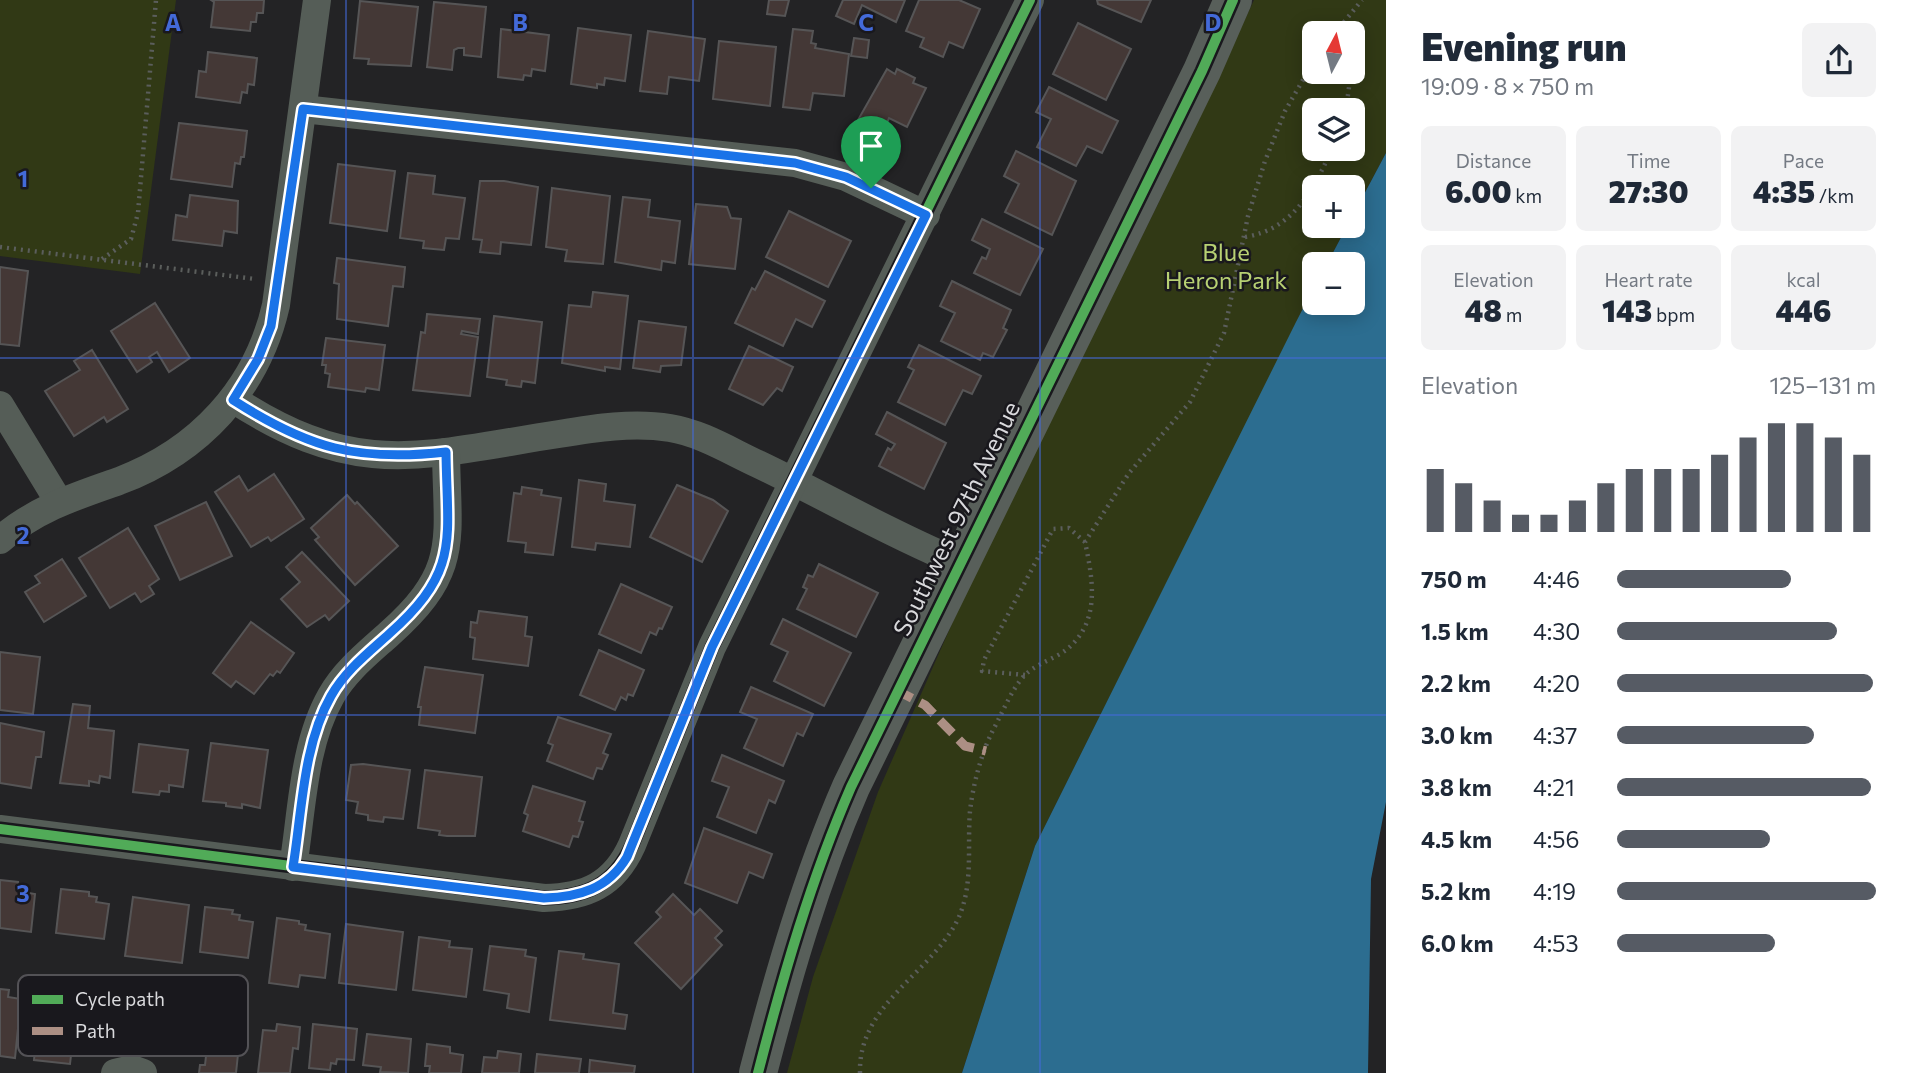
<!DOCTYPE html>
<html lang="en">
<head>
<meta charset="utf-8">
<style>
  body { margin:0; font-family:Commissioner,sans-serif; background:#f2f2f3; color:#1f2937; height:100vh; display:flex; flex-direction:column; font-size:26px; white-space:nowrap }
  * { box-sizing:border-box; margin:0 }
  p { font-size:23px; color:#747a83 }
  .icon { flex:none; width:38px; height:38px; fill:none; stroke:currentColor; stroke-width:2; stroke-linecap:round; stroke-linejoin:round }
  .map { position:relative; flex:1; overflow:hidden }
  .sheet { display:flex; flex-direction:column; background:#fff; width:525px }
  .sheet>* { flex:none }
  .needle { width:46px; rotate:7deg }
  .fabs { position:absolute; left:1302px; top:21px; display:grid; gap:14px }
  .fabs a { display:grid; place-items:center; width:63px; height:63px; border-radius:10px; background:#fff; box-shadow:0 4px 18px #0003; font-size:35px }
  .pin { position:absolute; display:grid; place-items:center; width:60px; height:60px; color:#fff; margin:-72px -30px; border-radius:50% 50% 50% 0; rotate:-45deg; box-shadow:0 0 7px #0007 }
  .pin .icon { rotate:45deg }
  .round { display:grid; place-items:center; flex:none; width:74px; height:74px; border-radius:10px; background:#f2f2f3 }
  .overview { display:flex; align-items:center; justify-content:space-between; height:119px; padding:0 35px }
  h1 { font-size:38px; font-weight:800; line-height:52px }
  .metrics { display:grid; grid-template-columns:repeat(3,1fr); gap:10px; height:119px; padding:7px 35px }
  .metrics div { display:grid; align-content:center; border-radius:10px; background:#f2f2f3; text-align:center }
  .metrics b { font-size:30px; font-weight:800 }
  .metrics small { font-size:19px; font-weight:400 }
  .metrics p { font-size:19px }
  .chart { height:196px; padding:14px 35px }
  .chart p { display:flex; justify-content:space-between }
  .chart svg { width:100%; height:126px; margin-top:7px; stroke:#565b64; stroke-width:6 }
  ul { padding:0 35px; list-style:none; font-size:23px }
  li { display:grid; grid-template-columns:112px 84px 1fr; align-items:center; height:52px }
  li i { height:18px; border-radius:9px; background:#565b64 }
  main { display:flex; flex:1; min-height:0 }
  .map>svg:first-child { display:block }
</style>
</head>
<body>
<main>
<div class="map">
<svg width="1386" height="1073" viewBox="0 0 1386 1073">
  <rect width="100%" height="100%" fill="#232325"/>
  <g fill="#313915" fill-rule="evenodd">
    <polygon points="0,0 176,0 140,274 0,256"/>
    <path d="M1254,0h132v153l-33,62v-28h-39v39h33l-20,38h-13v24l-279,558 -73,227h-175l26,-96 65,-185 98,-223 182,-365zM1314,33h39v39h-39zM1314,110h39v39h-39z"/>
  </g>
  <polygon fill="#2c6d90" points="1386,153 1386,802 1371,879 1368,1073 962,1073 1035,846 1296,322 1314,287 1314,303 1353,303 1353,264 1327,264 1347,226 1353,226 1353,215"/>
  <g fill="#443836" stroke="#565556" stroke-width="2">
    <polygon points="211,0 264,0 263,13 257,13 256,22 251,22 250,31 211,27 214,2"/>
    <polygon points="769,0 789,0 785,16 767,14"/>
    <polygon points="843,0 905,0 896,22 862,5 854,24 836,16"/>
    <polygon points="919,0 959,0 980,9 963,48 949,42 943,57 920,47 924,38 906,31"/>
    <polygon points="1097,0 1151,0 1141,22 1098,4"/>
    <polygon points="360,1 418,7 411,66 368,64 369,59 354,58"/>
    <polygon points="434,2 486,7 481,57 464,55 464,48 458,48 454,50 452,70 427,67"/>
    <polygon points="1078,23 1131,49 1106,100 1053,74"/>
    <polygon points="578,28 631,35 625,81 605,78 604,85 597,84 597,88 571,84"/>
    <polygon points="501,29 549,35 545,71 532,69 531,76 524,75 523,80 498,77"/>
    <polygon points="793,29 813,31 811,43 816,44 815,48 849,54 844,96 813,93 810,110 783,107"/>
    <polygon points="648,31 705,39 699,81 669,77 667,94 640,91"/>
    <polygon points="854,38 869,40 867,58 851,56"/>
    <polygon points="719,41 776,47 770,106 713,99"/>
    <polygon points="208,52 257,58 254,85 248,84 247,93 242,92 240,103 196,97 199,71 206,72"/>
    <polygon points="887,69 895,74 897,69 915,78 913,83 926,88 907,127 889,118 883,132 858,120"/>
    <polygon points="1049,87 1118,121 1102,153 1087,146 1076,166 1037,147 1051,119 1036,112"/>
    <polygon points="179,123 247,131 244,157 241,157 240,164 235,163 232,187 171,179"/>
    <polygon points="1016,151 1076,181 1052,235 1005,212 1019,184 1004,176"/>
    <polygon points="338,164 395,171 387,231 330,223"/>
    <polygon points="408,173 435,176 433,194 465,198 459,239 446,238 444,250 423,248 424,241 400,238"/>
    <polygon points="480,181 504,181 538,187 531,245 501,242 500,254 480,252 482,240 473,239"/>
    <polygon points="552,188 610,196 603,264 565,261 567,250 546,247"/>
    <polygon points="190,195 238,201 237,233 224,231 222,246 173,240 176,215 187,217"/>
    <polygon points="623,197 650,200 648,217 680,221 675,263 662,261 661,270 615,262"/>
    <polygon points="696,204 727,207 731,218 741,219 735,269 689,264"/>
    <polygon points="789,211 851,241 828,287 766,257"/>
    <polygon points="982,219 1043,249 1020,295 974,273 982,257 986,259 990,249 972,240"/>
    <polygon points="337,258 405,267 403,287 393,286 388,326 337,319 339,284 334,283"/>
    <polygon points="0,267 28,271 19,346 0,344"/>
    <polygon points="765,271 825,301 812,327 796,319 783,346 735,323 752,288 755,290"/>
    <polygon points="952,281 1011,310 1003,328 1007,330 993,357 983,353 980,360 941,341 955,313 940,306"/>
    <polygon points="593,292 628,296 620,369 605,367 605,371 562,363 569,305 591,307"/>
    <polygon points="155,303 190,358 169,372 157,352 149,357 152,362 137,372 111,331"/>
    <polygon points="427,314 480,319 478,334 462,331 461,334 478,337 470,396 413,390 421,332 425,333"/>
    <polygon points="494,316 542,322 535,383 522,381 521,387 506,385 507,380 487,377"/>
    <polygon points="639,321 686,327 681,365 661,366 660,372 633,368"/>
    <polygon points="326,338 385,345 379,390 366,388 365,392 328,387 330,374 325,373 326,365 322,365"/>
    <polygon points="919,345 981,376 972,394 963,390 945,425 898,402 914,370 908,367"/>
    <polygon points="749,346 793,367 782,391 777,388 763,405 729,389"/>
    <polygon points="92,350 128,409 107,422 104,417 74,436 45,391 80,370 74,361"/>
    <polygon points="887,412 946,443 924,489 879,466 888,448 891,450 895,444 876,434"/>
    <polygon points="274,474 304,519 271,541 268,537 251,547 215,492 239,476 248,491"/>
    <polygon points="579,480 606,484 604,501 635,505 630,547 596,543 595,550 572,547"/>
    <polygon points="677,485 713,500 728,511 702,562 650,537"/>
    <polygon points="522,487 542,490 541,495 561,498 553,555 525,552 526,543 508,541 514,493 521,494"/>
    <polygon points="347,495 355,504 357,502 398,546 355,585 315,540 319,537 311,528"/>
    <polygon points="206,502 232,556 180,580 155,526"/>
    <polygon points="128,528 159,579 149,586 154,594 141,602 135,593 110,608 79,558"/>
    <polygon points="302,552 349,601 329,620 325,615 307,627 281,599 300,582 286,567"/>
    <polygon points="62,559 86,596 44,622 25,592 40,583 35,576"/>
    <polygon points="819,564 878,593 856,637 797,609 807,589 803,587 808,575 813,577"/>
    <polygon points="621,584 672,607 662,629 659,628 656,635 650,632 641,653 599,634"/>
    <polygon points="479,611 527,617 525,636 532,637 528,666 473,659 475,638 470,637 471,622 477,623"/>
    <polygon points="783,619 851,653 824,706 774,681 788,652 771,644"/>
    <polygon points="251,622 294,653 280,673 277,671 273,676 270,674 254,694 236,681 231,687 213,673"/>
    <polygon points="599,650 644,670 633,696 628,694 626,700 621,697 615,710 580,695"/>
    <polygon points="0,652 40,657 33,714 0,710"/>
    <polygon points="425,667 483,675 475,733 419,725 421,707 418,707"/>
    <polygon points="751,687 813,714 803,736 797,733 783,766 744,748 757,719 740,712"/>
    <polygon points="73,704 90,706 88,728 114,731 110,778 100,776 99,783 89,781 89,786 60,783"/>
    <polygon points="558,717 611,734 603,753 608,755 602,769 597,768 593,779 547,761 553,745 548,743"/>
    <polygon points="0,723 44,732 41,757 36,757 31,788 0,783"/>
    <polygon points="211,743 268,750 260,808 242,804 242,808 226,806 226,803 203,801"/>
    <polygon points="139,744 188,750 183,787 169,785 169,792 160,791 159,795 133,792"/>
    <polygon points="722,755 784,781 775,803 769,800 756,833 717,817 729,787 712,781"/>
    <polygon points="363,764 410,770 403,819 384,817 383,822 368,820 368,815 356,813 358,802 346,800 351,765"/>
    <polygon points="425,770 482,777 475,836 447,836 439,835 440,831 418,828"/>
    <polygon points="533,786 585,802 579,821 583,822 578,837 573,836 569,847 523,831 528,815 524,813"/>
    <polygon points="704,828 772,854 763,878 749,872 737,903 685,883"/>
    <polygon points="0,880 18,882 17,891 35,894 31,932 0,928"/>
    <polygon points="61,889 89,892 89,896 97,897 96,902 109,904 104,939 56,933"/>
    <polygon points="673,894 694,915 700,909 722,931 715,938 722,945 681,989 635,943 661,917 656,912"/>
    <polygon points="133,897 189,905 182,963 125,956"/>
    <polygon points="205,907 233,910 232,914 240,915 239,920 253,922 248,958 200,952"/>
    <polygon points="277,918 299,921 299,924 306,925 305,930 330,934 325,978 300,975 298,987 269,983"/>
    <polygon points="346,924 403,932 396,990 339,983"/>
    <polygon points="419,937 450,941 449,947 472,949 466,997 413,990"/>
    <polygon points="490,946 526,950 525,956 536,958 529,1012 507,1008 509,994 484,990"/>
    <polygon points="559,951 584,954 583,959 619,964 613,1013 627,1015 625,1029 550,1020"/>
    <polygon points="0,989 9,990 8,997 21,999 15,1058 0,1056"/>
    <polygon points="54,996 77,998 75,1020 70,1020 67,1047 72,1047 70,1064 34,1060 40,1001 53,1003"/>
    <polygon points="205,1016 229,1018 228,1025 241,1026 236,1073 199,1073 200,1065 205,1065 208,1038 203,1038"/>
    <polygon points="277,1024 300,1027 298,1049 293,1048 290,1073 258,1073 263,1030 276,1031"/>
    <polygon points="313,1024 357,1029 354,1060 337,1059 336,1064 331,1063 330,1070 309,1068"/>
    <polygon points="367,1034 411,1039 408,1073 380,1072 381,1067 363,1065"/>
    <polygon points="427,1044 450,1047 450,1053 463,1055 461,1073 429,1073 430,1066 425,1066"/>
    <polygon points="498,1051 521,1054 519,1073 482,1073 484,1057 497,1058"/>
    <polygon points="537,1054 581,1059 579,1073 535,1073"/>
    <polygon points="590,1060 635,1066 634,1073 589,1073"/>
  </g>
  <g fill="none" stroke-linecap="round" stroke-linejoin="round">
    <g stroke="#5b5e5c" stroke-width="4.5" stroke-dasharray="2 5" stroke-linecap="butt">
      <polyline points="1344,23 1346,33"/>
      <polyline points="1335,33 1362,0"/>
      <polyline points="1346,110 1351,72"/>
      <path d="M1245,237c49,-8 68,-47 87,-88"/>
      <polyline points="0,247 255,279"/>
      <polyline points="102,259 131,239 138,213 156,0"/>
      <polyline points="1025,675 982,671 984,660 1053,529 1069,528 1085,542"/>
      <path d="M860,1073c-2,-68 69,-98 97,-152 17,-34 10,-74 13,-110 3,-26 11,-57 23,-81 9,-16 19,-42 32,-55 11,-11 29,-16 41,-25 35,-28 27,-70 19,-108l44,-69 61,-71 34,-69 24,-117 17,-55 20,-50 29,-50"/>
    </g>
    <g stroke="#555d57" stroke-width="28">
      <polyline points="303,109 795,163 846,177 926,215"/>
      <path d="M233,399c126,82 189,56 326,35 36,-6 74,-12 111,-6 31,5 60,23 88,36 67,32 132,70 200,98"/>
      <polyline points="0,405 59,502"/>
      <path d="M0,540c35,-31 76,-44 119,-59 80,-30 138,-92 157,-176l41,-305"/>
      <path d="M0,829l544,69c42,-1 70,-13 88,-53l80,-198 318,-647"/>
      <path d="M293,867c9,-55 10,-122 38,-171 14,-25 37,-43 58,-62 72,-64 58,-94 57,-182"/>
      <polyline points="115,1073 132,1069 143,1073"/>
    </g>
    <path stroke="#585f5a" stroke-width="38" d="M758,1073c25,-97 53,-194 93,-286l351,-716 31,-71"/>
    <polyline stroke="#ac8f84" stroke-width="9" stroke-dasharray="18 9" stroke-linecap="butt" points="896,690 925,705 965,746 986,751"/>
    <defs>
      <g id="cycleway">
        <path d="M0,829l544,69c42,-1 70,-13 88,-53l80,-198 318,-647"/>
        <path d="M758,1073c25,-97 53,-194 93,-286l351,-716 31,-71"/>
      </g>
    </defs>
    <use href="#cycleway" stroke="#19181d" stroke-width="15"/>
    <use href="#cycleway" stroke="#51ab58" stroke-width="10"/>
  </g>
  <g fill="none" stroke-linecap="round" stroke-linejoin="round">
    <defs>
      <path id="route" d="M303,109l492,54 51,14 80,38 -214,432 -85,210c-19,32 -48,40 -83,41l-251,-31c9,-55 10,-122 38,-171 14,-25 37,-43 58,-62 72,-64 58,-94 57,-182 -89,10 -138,-4 -213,-52l25,-41 13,-33z"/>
    </defs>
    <use href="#route" stroke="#fff" stroke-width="14"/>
    <use href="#route" stroke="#1a73e8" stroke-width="9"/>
  </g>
  <path fill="none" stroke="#436ad9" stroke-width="2" stroke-opacity="0.55" d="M346,0v1073M693,0v1073M1040,0v1073M0,358h1386M0,715h1386"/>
  <g text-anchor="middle" stroke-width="5" stroke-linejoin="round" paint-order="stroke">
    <g font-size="24" fill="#b8d173" stroke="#19181d">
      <text x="1226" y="261">Blue<tspan x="1226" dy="28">Heron Park</tspan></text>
    </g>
    <g font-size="24" fill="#d9d9dc" stroke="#19181d">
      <text transform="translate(957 519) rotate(-64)" y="8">Southwest 97th Avenue</text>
    </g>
  </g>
  <rect x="18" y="975" width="230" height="81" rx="10" fill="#19181d" stroke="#535256" stroke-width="2"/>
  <rect x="32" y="995" width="31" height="9" fill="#51ab58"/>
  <rect x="32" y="1027" width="31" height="8" fill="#ac8f84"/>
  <g font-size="19" fill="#d9d9dc">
    <text x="75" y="1006">Cycle path</text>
    <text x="75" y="1038">Path</text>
  </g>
  <g font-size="23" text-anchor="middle" font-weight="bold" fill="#436ad9" stroke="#19181d" stroke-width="5" stroke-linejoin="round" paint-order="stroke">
    <text x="173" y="31">A</text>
    <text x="520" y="31">B</text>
    <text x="866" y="31">C</text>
    <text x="1213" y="31">D</text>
    <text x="23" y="187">1</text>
    <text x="23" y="544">2</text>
    <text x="23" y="902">3</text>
  </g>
</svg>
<div class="fabs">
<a><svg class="needle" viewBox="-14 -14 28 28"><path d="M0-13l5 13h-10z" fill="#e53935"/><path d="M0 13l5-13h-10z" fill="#747a83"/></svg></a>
<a><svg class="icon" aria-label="layers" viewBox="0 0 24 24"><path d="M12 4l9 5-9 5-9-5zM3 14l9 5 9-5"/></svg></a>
<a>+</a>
<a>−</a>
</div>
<div class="pin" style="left:871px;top:188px;background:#1e9e55"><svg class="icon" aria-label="arrive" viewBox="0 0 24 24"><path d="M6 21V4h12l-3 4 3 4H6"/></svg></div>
</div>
<section class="sheet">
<div class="overview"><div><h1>Evening run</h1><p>19:09 · 8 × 750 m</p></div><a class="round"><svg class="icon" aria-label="share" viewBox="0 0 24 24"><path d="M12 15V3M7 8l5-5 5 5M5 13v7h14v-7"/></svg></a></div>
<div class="metrics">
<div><p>Distance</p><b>6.00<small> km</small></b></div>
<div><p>Time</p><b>27:30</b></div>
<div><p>Pace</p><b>4:35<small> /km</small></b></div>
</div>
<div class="metrics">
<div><p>Elevation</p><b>48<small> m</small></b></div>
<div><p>Heart rate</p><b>143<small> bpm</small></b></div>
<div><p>kcal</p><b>446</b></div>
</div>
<div class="chart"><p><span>Elevation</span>125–131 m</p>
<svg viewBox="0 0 160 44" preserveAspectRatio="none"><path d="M5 44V22M15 44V27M25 44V33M35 44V38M45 44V38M55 44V33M65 44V27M75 44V22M85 44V22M95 44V22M105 44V17M115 44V11M125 44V6M135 44V6M145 44V11M155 44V17"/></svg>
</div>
<ul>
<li><b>750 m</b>4:46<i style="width:67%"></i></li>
<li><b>1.5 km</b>4:30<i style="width:85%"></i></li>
<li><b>2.2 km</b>4:20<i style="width:99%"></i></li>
<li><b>3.0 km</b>4:37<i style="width:76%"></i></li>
<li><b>3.8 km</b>4:21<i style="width:98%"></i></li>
<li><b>4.5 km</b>4:56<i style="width:59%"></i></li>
<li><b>5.2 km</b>4:19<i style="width:100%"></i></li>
<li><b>6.0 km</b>4:53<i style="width:61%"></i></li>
</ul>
</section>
</main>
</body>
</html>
